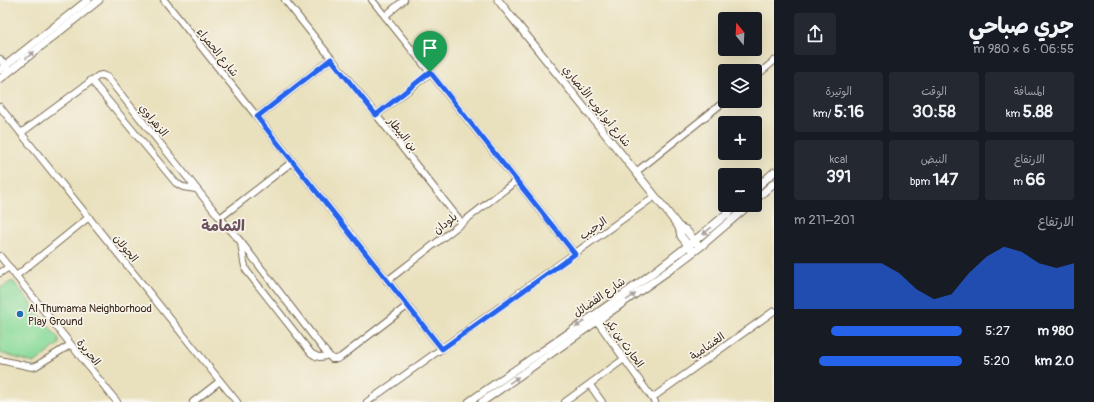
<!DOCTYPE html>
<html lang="ar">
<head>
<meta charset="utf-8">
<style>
  body { margin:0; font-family:Pangolin,"Playpen Sans Arabic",sans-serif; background:#242831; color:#f1f3f6; direction:rtl; height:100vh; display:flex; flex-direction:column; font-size:15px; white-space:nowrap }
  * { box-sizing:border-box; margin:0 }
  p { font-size:13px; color:#9ea1a6 }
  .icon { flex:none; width:22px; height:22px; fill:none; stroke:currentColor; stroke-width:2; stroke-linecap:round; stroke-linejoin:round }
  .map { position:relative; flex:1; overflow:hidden; direction:ltr }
  .side { display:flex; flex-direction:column; background:#171b24; width:320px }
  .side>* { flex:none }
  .needle { width:26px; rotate:342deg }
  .tools { position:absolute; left:718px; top:12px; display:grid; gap:8px }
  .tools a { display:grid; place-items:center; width:44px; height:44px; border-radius:4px; background:#171b24; box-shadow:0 4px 16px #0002; font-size:20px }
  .pin { position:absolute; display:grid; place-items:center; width:34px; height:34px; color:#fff; margin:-41px -17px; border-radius:50% 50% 50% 0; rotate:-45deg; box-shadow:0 0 4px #0007 }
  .pin .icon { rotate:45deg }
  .round { display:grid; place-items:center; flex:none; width:42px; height:42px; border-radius:4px; background:#242831 }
  .head { display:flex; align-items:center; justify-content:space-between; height:68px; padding:0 20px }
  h1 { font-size:22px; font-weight:700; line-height:30px }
  .metrics { display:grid; grid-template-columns:repeat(3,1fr); gap:6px; height:68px; padding:4px 20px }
  .metrics div { display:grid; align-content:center; border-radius:4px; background:#242831; text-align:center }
  .metrics b { font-size:17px; font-weight:700 }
  .metrics small { font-size:11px; font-weight:400 }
  .metrics p { font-size:11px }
  .chart { height:112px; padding:8px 20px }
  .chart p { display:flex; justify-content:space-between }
  .chart svg { width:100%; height:72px; margin-top:4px; fill:#2563eb; opacity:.7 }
  ul { padding:0 20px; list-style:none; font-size:13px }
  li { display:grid; grid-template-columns:64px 48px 1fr; align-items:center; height:30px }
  li i { height:10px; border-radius:5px; background:#2563eb }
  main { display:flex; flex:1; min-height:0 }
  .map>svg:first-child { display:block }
</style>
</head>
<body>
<main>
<section class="side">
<div class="head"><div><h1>جري صباحي</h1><p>06:55 · 6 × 980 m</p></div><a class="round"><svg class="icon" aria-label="share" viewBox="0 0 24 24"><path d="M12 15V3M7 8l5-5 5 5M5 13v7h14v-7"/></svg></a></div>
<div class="metrics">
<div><p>المسافة</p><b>5.88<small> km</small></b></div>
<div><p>الوقت</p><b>30:58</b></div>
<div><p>الوتيرة</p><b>5:16<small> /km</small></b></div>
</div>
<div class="metrics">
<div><p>الارتفاع</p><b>66<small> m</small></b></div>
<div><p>النبض</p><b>147<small> bpm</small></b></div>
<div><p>kcal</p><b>391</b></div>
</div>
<div class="chart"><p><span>الارتفاع</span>201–211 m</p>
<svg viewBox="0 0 160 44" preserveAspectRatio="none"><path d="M0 44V16L10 16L20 16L30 16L40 16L50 16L60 22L70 32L80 38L90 35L100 22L110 12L120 6L130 9L140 16L150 19L160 16V44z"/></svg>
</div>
<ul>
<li><b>980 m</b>5:27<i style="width:78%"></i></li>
<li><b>2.0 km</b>5:20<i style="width:85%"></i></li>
</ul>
</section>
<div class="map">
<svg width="774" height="402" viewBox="0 0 774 402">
  <rect width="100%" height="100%" fill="#f7f3e8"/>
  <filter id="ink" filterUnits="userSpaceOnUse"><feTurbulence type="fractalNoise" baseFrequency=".025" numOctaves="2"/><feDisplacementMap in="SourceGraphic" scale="8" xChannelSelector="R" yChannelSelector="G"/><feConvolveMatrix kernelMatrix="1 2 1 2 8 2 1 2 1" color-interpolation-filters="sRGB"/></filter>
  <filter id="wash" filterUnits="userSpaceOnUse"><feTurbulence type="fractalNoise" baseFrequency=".012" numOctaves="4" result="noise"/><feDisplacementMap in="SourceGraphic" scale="16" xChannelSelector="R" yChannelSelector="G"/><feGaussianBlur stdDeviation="0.9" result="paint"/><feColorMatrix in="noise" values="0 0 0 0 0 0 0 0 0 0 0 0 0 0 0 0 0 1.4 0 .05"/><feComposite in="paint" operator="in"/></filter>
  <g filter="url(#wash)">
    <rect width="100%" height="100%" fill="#e9e1be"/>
    <polygon fill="#8bdb9b" stroke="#63825c" points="13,281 59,339 59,344 34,363 0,353 0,288"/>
  </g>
  <g filter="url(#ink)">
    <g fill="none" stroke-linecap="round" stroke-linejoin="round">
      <defs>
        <g id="minor">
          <polyline points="164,0 442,349"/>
          <polyline points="285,0 462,223"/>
          <polyline points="372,0 575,254"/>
          <polyline points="385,16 404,0"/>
          <polyline points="0,59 7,69"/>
          <polyline points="755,77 774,61"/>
          <polyline points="91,80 176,183 183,187 196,189"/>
          <polyline points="0,107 237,402"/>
          <polyline points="376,115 430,73"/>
          <polyline points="257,117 331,59"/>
          <polyline points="21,133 98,76 102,75 107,77 220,218 241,242 324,350 332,359 337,359 341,357 407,306"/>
          <polyline points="636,172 725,101"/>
          <polyline points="220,218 292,162"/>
          <path d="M241,243l3,19 2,8 65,83c7,5 10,5 17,2"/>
          <polyline points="0,256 117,402"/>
          <polyline points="0,273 9,267"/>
          <polyline points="16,276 89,217"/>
          <polyline points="387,281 516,181"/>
          <polyline points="597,317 597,321 655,402"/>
          <polyline points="0,360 32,367 36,366 70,345"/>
          <polyline points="590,385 602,402"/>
          <polyline points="652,398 774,311"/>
          <polyline points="193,402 220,381"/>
          <polyline points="367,402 655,196"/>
          <polyline points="565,402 624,359"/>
        </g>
        <g id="tertiary">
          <polyline points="498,0 655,196 679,227 681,236 691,249"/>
          <polyline points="0,70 88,0"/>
          <polyline points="0,79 99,0"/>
          <polyline points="755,189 774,172"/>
          <polyline points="755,200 774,183"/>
          <polyline points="679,227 686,230 697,244"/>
          <path d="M469,402c91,-64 185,-124 268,-197"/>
          <polyline points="482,402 671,269 700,247 749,205"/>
        </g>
      </defs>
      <use href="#minor" stroke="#786a56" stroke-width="8"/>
      <use href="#tertiary" stroke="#786a56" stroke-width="9"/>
      <use href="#minor" stroke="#fff" stroke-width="6"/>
      <use href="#tertiary" stroke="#fff" stroke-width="7"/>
    </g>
    <defs><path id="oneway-solid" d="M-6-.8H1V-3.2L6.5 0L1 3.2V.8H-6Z"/></defs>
    <g fill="#a79f9a">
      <use href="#oneway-solid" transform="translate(30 55) rotate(-39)"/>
      <use href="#oneway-solid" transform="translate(707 231) rotate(140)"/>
      <use href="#oneway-solid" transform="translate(631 297) rotate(-35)"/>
      <use href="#oneway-solid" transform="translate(580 324) rotate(145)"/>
      <use href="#oneway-solid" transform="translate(514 380) rotate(-35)"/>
    </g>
  </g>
  <g fill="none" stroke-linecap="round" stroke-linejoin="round" filter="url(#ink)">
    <defs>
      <polygon id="route" points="331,59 376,115 430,72 575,254 442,349 257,117"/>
    </defs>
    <use href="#route" stroke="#fff" stroke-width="8"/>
    <use href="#route" stroke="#2563eb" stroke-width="5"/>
  </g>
  <circle fill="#1f6fb2" stroke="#f7f3e8" stroke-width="1.5" cx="20" cy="314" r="4"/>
  <g text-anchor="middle" stroke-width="3.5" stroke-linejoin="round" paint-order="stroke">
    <g font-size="11" fill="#3b2a1e" stroke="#f7f3e8">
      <text transform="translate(218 52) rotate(51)" y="4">شارع الحمراء</text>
      <text transform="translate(597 106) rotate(51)" y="4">شارع أبو أيوب الأنصاري</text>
      <text transform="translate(154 120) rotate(51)" y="4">الزهراوي</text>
      <text transform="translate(403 134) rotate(51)" y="4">بن البيطار</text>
      <text transform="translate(445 223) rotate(-38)" y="4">بلودان</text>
      <text transform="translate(593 228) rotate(-35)" y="4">الرحيب</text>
      <text transform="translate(126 248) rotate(51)" y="4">الجولان</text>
      <text transform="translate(599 297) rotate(-35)" y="4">شارع الفضائل</text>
      <text transform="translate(625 343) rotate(54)" y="4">الحارث بن بكر</text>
      <text transform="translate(707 346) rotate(-35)" y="4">الغشامية</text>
      <text transform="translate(89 352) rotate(51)" y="4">الحريرة</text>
    </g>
    <g font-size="11" fill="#3b2a1e" stroke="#f7f3e8" text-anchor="start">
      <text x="28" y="312">Al Thumama Neighborhood<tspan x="28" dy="13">Play Ground</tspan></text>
    </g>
    <g font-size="15" font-weight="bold" fill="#6e5260" stroke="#f7f3e8">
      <text x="223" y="231">الثمامة</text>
    </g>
  </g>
</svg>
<div class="tools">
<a><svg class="needle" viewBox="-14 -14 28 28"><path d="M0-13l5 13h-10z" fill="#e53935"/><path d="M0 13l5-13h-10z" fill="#9ea1a6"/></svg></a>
<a><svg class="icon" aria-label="layers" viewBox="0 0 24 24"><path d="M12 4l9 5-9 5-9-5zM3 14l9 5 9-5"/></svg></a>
<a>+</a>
<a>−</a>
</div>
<div class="pin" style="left:430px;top:72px;background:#1e9e55"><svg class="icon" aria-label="arrive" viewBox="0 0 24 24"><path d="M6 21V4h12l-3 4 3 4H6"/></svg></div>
</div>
</main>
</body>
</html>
